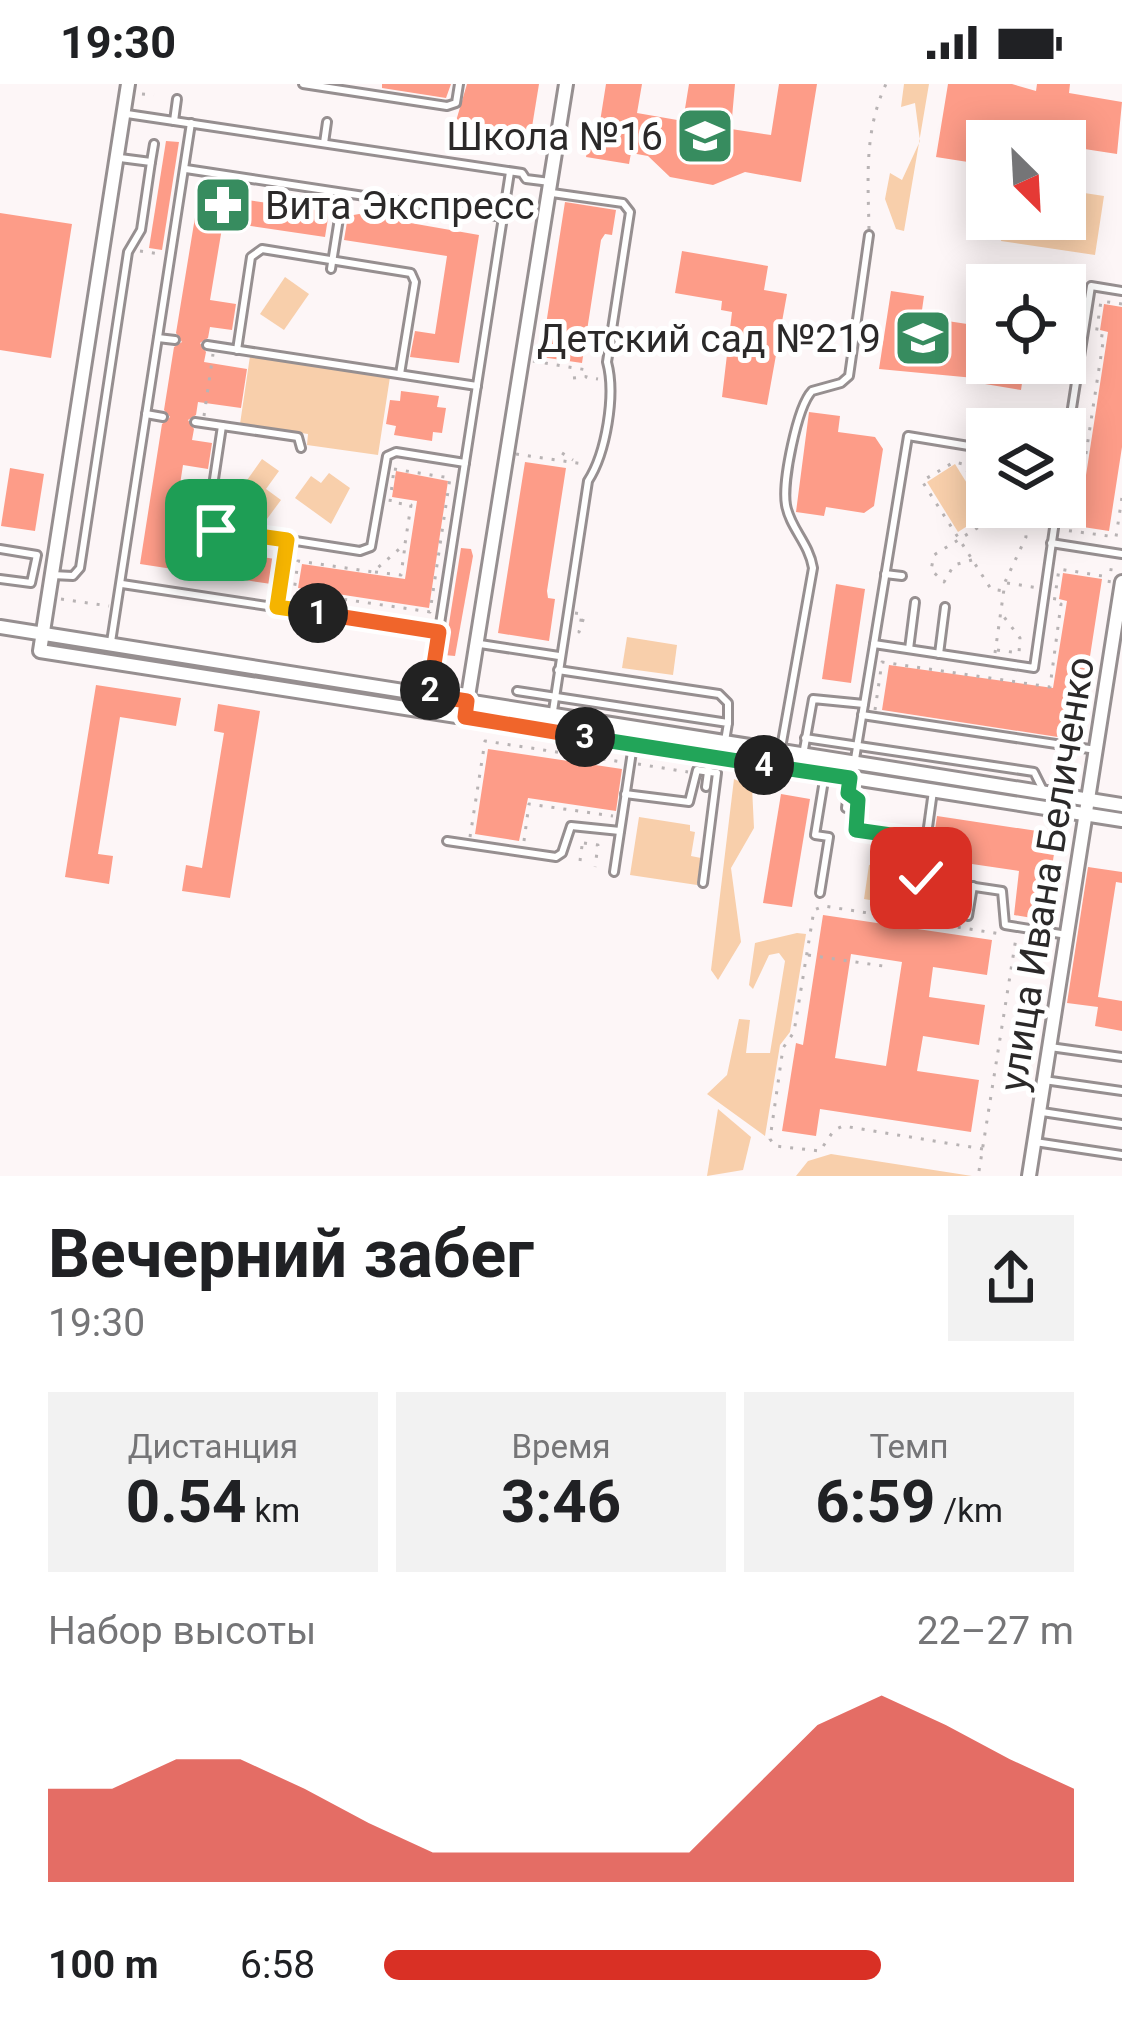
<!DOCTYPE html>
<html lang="ru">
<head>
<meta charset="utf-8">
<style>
  body { margin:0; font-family:Roboto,sans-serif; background:#f2f2f2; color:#202124; height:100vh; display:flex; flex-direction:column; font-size:45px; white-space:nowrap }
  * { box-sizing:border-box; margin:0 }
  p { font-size:39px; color:#757577 }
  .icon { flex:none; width:66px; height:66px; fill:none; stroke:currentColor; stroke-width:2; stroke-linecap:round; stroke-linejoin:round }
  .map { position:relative; height:1092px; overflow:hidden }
  .details { display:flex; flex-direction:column; background:#fff; flex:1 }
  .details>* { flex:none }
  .needle { width:78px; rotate:156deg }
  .fabs { position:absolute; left:966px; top:36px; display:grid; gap:24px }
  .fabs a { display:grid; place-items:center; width:120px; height:120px; border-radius:0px; background:#fff; box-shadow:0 6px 30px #0003; font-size:60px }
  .pin { position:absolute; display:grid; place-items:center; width:102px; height:102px; color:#fff; margin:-51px; border-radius:24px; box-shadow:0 6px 18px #0006 }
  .km { position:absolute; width:60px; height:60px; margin:-30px; border-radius:50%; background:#222; color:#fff; font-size:33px; line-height:60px; text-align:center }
  .round { display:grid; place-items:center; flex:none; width:126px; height:126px; border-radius:0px; background:#f2f2f2 }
  .head { display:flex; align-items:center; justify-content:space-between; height:204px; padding:0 48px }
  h1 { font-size:66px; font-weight:700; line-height:90px }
  .figures { display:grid; grid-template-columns:repeat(3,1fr); gap:18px; height:204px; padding:12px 48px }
  .figures div { display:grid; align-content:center; border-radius:0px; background:#f2f2f2; text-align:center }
  .figures b { font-size:60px; font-weight:700 }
  .figures small { font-size:33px; font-weight:400 }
  .figures p { font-size:33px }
  .chart { height:336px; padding:24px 48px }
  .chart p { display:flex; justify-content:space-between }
  .chart svg { width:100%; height:216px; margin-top:12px; fill:#d93025; opacity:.7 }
  ul { padding:0 48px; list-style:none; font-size:39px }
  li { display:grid; grid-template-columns:192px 144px 1fr; align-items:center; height:90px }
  li i { height:30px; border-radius:15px; background:#d93025 }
  .status { display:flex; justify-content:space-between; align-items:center; height:84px; padding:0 60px; background:#fff; direction:ltr }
  .status svg { height:33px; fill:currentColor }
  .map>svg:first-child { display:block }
</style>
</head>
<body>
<div class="status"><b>19:30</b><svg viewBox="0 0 49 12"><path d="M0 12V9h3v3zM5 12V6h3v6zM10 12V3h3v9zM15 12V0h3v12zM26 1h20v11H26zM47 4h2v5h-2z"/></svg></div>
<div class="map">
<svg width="1122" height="1092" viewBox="0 0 1122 1092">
  <rect width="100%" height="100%" fill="#fdf6f7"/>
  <g fill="#f8cfab">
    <polygon points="904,0 929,0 904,147 896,145 885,115 890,89 902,96 920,57 915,19 901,23"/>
    <polygon points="1065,106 1104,112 1095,171 1001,157 1005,135 1065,135"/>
    <polygon points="285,193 309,210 284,246 260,230"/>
    <polygon points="250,272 390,293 378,371 307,361 308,350 240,340"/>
    <polygon points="262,375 279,387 266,405 281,416 264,439 247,427 255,416 240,406"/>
    <polygon points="955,380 986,430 958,448 927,398"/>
    <polygon points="329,389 350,404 331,440 295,414 311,392 321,399"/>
    <polygon points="627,553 677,561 673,591 622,584"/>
    <polygon points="503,630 1066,718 1065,723 502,635"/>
    <polygon points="734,695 752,703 754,744 731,784 741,858 718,896 711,886"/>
    <polygon points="639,733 690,741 690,747 695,748 691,772 701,774 697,801 630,791"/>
    <polygon points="895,776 905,781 899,821 864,815 869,781"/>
    <polygon points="797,849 806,850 790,948 780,961 765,1052 707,1010 727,991 739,935 750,936 746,969 770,969 785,877 779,869 769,871 753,905 749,901 755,859"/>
    <polygon points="718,1025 751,1053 743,1086 707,1092"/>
    <polygon points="831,1070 972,1092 973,1092 796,1092 808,1077"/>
  </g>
  <g fill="#fd9c88" fill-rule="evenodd">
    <polygon points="382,0 451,0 446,14 382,4"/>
    <polygon points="467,0 539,0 531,49 456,37"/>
    <polygon points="606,0 642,0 637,29 683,37 689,0 735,0 731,45 771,51 779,0 817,0 801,98 745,88 713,101 670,93 648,72 631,69 629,80 586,73 592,43 599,44"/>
    <polygon points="948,0 1012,0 1036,7 1037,0 1070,0 1069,9 1122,18 1117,70 1065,62 1065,57 973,47 968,78 936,73"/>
    <polygon points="166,57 179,58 162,166 149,164"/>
    <polygon points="199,109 329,128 325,153 223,138 210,216 236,220 232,246 210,243 208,254 200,259 206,268 204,278 247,285 241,324 198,318 196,331 188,336 194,345 192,356 212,359 208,385 183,381 171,459 275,475 271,500 140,480 162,340 170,333 164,326 174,263 182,258 176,249"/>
    <polygon points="565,118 616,126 612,151 605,150 601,156 582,279 541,273"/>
    <polygon points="0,129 72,140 51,274 0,266"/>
    <polygon points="359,130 479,151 459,279 410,273 415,247 435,250 447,172 344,156 348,132"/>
    <polygon points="682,167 768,182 764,206 787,210 767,321 722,313 732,228 721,226 722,217 675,209"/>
    <polygon points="891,207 924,212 921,233 987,243 987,279 1025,279 1021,306 985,300 985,295 879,285"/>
    <polygon points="1104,220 1122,223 1122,363 1109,447 1070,441 1074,415 1082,417 1108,248 1100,246"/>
    <polygon points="401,307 439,312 437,323 446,324 442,349 433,348 432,357 394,351 396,342 386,340 390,316 400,317"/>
    <polygon points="809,328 840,332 838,348 875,353 883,365 874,422 864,429 826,423 824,432 796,428"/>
    <polygon points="525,378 566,384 547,507 548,514 555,515 549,557 498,549"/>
    <polygon points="10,384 44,390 35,447 1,442"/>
    <polygon points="396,387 448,397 429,524 298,504 302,480 405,495 417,417 392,413"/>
    <polygon points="461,464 471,465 473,472 455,572 444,571"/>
    <polygon points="1063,489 1102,495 1077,656 882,626 889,581 1053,604 1067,517 1059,515"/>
    <polygon points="836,500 865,505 851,599 822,595"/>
    <polygon points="96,601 181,614 176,642 120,633 98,770 113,772 109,800 65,793"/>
    <polygon points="218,620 260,627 230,814 182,807 186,781 202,784 224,649 214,647"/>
    <polygon points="488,665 622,685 616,727 528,714 519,757 475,750"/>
    <polygon points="781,710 810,715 792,823 763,819"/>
    <polygon points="937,732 1057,750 1044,836 1014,831 1019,787 931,774"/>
    <polygon points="1088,783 1122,788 1122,799 1116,798 1098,913 1122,917 1122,947 1095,942 1098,923 1067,919"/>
    <path d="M823,831l169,25 -5,35 -54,-8 -4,30 56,8 -6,40 -56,-9 -6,35 62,9 -8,52 -151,-23 -4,27 -34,-5 14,-88 7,2zM851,870l51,8 -16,104 -51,-8z"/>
  </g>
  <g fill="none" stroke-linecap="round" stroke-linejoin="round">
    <defs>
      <g id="service">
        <polyline points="303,0 447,22 456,19 459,0"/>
        <polyline points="127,30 522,89 526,95 550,98"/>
        <polyline points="174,37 177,15"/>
        <polyline points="324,59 327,38"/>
        <polyline points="151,78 154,60"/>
        <polyline points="186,85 503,133"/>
        <path d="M552,109l71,10 7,9 -23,150c9,33 -1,91 -19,119l-35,230"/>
        <polyline points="331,185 343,109"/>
        <polyline points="158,254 175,256"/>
        <polyline points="207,261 477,302"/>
        <polyline points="237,266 251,173 262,165 411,189 415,198 400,290"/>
        <polyline points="146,330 163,333"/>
        <polyline points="195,338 298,353 301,364"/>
        <polyline points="222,342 208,435 212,444 360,467 371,463 387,372 396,368 465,379"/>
        <polyline points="1065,369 1091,202 1122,207"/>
        <polyline points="1051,459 1122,470"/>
        <polyline points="0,465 37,471 31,499 0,495"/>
        <polyline points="885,490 902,492"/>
        <polyline points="52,491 73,492 80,484 128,168 141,146 151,78 120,74"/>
        <polyline points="122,500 439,548"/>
        <polyline points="277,523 287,456"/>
        <polyline points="111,558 191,39"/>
        <polyline points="480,560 559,572"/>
        <polyline points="874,560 908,352 987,365"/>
        <polyline points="909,565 915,518"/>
        <polyline points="939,570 945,523"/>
        <polyline points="558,586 719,610 728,619 728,639"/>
        <polyline points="517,607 728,639 725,657"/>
        <polyline points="429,611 510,88"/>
        <polyline points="862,631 1096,666"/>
        <polyline points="805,654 1034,688 1044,708"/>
        <path d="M781,664l32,-180c-4,-25 -23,-40 -27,-63 -4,-23 11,-98 26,-114l29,-8 8,-7 20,-141"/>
        <polyline points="803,671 813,615 864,620"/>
        <polyline points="855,675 874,560 1034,584 1057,423"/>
        <polyline points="706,703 710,673"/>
        <polyline points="848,709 858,716 856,745 927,756"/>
        <polyline points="625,710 689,718 697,686 717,689 703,799"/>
        <polyline points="846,724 850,694"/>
        <polyline points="447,757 556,773 562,769 571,742 620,747"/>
        <polyline points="614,788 633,661"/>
        <polyline points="921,795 1002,807 1005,841 1067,851"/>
        <polyline points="820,809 829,753 815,751 825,690"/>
        <polyline points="917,823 933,707"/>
        <polyline points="968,832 973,802"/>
        <polyline points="1050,963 1122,973"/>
        <polyline points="1044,996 1122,1007"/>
        <polyline points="1042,1028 1122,1040"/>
        <polyline points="1035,1058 1122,1071"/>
      </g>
      <g id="minor">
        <polyline points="128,0 40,567 1122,736"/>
        <polyline points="0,543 1122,721"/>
        <polyline points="466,625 566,0"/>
        <polyline points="1029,1092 1122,498"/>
      </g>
    </defs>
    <use href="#service" stroke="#968f90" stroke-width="12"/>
    <use href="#minor" stroke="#968f90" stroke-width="18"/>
    <g stroke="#b8b3b4" stroke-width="3" stroke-dasharray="3 9" stroke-linecap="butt">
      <polyline points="142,10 154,11"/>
      <path d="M869,145c-1,-51 -5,-98 17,-145"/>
      <polyline points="140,167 160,170"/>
      <polyline points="1122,220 1101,217 1096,251 1104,252 1081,402 1071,401 1064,446 1116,453 1122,413"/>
      <polyline points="533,277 587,286 586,293 598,295"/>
      <polyline points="573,294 584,293"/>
      <polyline points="204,332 213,270"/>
      <polyline points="562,369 573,376"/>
      <polyline points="516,370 584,380"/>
      <polygon points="394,385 450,394 430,528 294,508 298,477 373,488 405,460 411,421 390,418"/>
      <polyline points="987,420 963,380 954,378 922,397 991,505 1004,507"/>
      <polyline points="972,476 954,481 944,498 931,486 934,471 995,433 989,423"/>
      <polyline points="375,488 401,491 405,462"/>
      <polyline points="1007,499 1039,504"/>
      <polyline points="1109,499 1112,479"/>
      <polyline points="61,515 109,522"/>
      <polyline points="575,529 582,530 579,548 585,530"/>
      <polyline points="997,566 1019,569 1020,554 1001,529"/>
      <polyline points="995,569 1005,498 1026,453 1023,423"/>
      <polyline points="875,626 882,578 1050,603 1061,520 1054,519 1059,485 1109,493"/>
      <polyline points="638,680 688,688"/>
      <polyline points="470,753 485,657 622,678"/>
      <polyline points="524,757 529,720 613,732"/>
      <polyline points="584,759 598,761 595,783"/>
      <polyline points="580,777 583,754"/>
      <polyline points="808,871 890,883"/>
      <polyline points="983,1065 843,1042 834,1046 820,1067 775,1062 770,1055 783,964 794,948 814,826 824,822 1001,850"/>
      <polyline points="979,1087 1016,854"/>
    </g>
    <use href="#service" stroke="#fff" stroke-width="6"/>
    <use href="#minor" stroke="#fff" stroke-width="12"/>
  </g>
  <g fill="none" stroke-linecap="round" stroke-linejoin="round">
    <defs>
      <polyline id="split-1" points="216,446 287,456 277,523 318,529"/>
      <polyline id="split-2" points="318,529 439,548 430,606"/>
      <polyline id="split-3" points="430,606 429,611 467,617 465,633 585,653"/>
      <polyline id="split-4" points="585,653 764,681"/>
      <polyline id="split-5" points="764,681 850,694 848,709 858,716 856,746 891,751"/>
      <polyline id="split-6" points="891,751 926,756 921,794"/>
    </defs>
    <use href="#split-1" stroke="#fff" stroke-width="24"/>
    <use href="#split-2" stroke="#fff" stroke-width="24"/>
    <use href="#split-3" stroke="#fff" stroke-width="24"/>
    <use href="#split-4" stroke="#fff" stroke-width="24"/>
    <use href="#split-5" stroke="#fff" stroke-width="24"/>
    <use href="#split-6" stroke="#fff" stroke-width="24"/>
    <use href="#split-1" stroke="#f5b400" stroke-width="15"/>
    <use href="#split-2" stroke="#f0652b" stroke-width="15"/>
    <use href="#split-3" stroke="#f0652b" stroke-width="15"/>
    <use href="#split-4" stroke="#22a559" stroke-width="15"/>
    <use href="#split-5" stroke="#22a559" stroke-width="15"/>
    <use href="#split-6" stroke="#f5b400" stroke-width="15"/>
  </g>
  <defs>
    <symbol id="school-square" viewBox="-11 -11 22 22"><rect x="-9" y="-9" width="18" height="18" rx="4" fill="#378c5f" stroke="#fff"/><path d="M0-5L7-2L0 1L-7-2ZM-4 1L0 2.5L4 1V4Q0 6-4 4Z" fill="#fff"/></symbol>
    <symbol id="pharmacy-square" viewBox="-11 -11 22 22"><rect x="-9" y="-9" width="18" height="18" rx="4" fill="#378c5f" stroke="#fff"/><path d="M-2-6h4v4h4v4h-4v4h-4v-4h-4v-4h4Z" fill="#fff"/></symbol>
  </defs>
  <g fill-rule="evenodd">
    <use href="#school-square" x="672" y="19" width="66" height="66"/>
    <use href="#pharmacy-square" x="190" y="88" width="66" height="66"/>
    <use href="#school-square" x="890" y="221" width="66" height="66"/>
  </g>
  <g text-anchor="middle" stroke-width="10" stroke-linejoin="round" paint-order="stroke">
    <g font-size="39" fill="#2b2929" stroke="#fff" text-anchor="end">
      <text x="663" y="66">Школа №16</text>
      <text x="265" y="135" text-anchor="start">Вита Экспресс</text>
      <text x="881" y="268">Детский сад №219</text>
    </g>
    <g font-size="39" fill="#2b2929" stroke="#fff">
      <text transform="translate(1046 790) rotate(-81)" y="14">улица Ивана Беличенко</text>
    </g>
  </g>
</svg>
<div class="fabs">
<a><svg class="needle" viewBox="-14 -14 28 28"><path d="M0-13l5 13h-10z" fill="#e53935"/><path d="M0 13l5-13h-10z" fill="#757577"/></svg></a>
<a><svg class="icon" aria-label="locate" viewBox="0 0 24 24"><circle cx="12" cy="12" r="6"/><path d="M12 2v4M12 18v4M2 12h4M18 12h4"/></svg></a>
<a><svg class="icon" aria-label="layers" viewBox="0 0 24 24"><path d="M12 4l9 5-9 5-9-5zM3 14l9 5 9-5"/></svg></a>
</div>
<div class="pin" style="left:216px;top:446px;background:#1e9e55"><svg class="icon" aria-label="arrive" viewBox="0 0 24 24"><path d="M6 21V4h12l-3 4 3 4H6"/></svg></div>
<div class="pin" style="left:921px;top:794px;background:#d93025"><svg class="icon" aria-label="check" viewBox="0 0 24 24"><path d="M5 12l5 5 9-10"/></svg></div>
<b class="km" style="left:318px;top:529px">1</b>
<b class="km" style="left:430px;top:606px">2</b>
<b class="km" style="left:585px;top:653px">3</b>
<b class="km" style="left:764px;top:681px">4</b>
</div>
<section class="details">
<div class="head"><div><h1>Вечерний забег</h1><p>19:30</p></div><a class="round"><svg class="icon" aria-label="share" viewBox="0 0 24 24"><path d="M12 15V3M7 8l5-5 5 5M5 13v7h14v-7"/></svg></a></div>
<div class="figures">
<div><p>Дистанция</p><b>0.54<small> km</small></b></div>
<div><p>Время</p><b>3:46</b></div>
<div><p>Темп</p><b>6:59<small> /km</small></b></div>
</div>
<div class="chart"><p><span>Набор высоты</span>22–27 m</p>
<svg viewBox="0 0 160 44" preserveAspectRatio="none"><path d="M0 44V25L10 25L20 19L30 19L40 25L50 32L60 38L70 38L80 38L90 38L100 38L110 25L120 12L130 6L140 12L150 19L160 25V44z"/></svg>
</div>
<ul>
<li><b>100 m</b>6:58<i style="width:72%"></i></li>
</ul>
</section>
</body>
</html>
